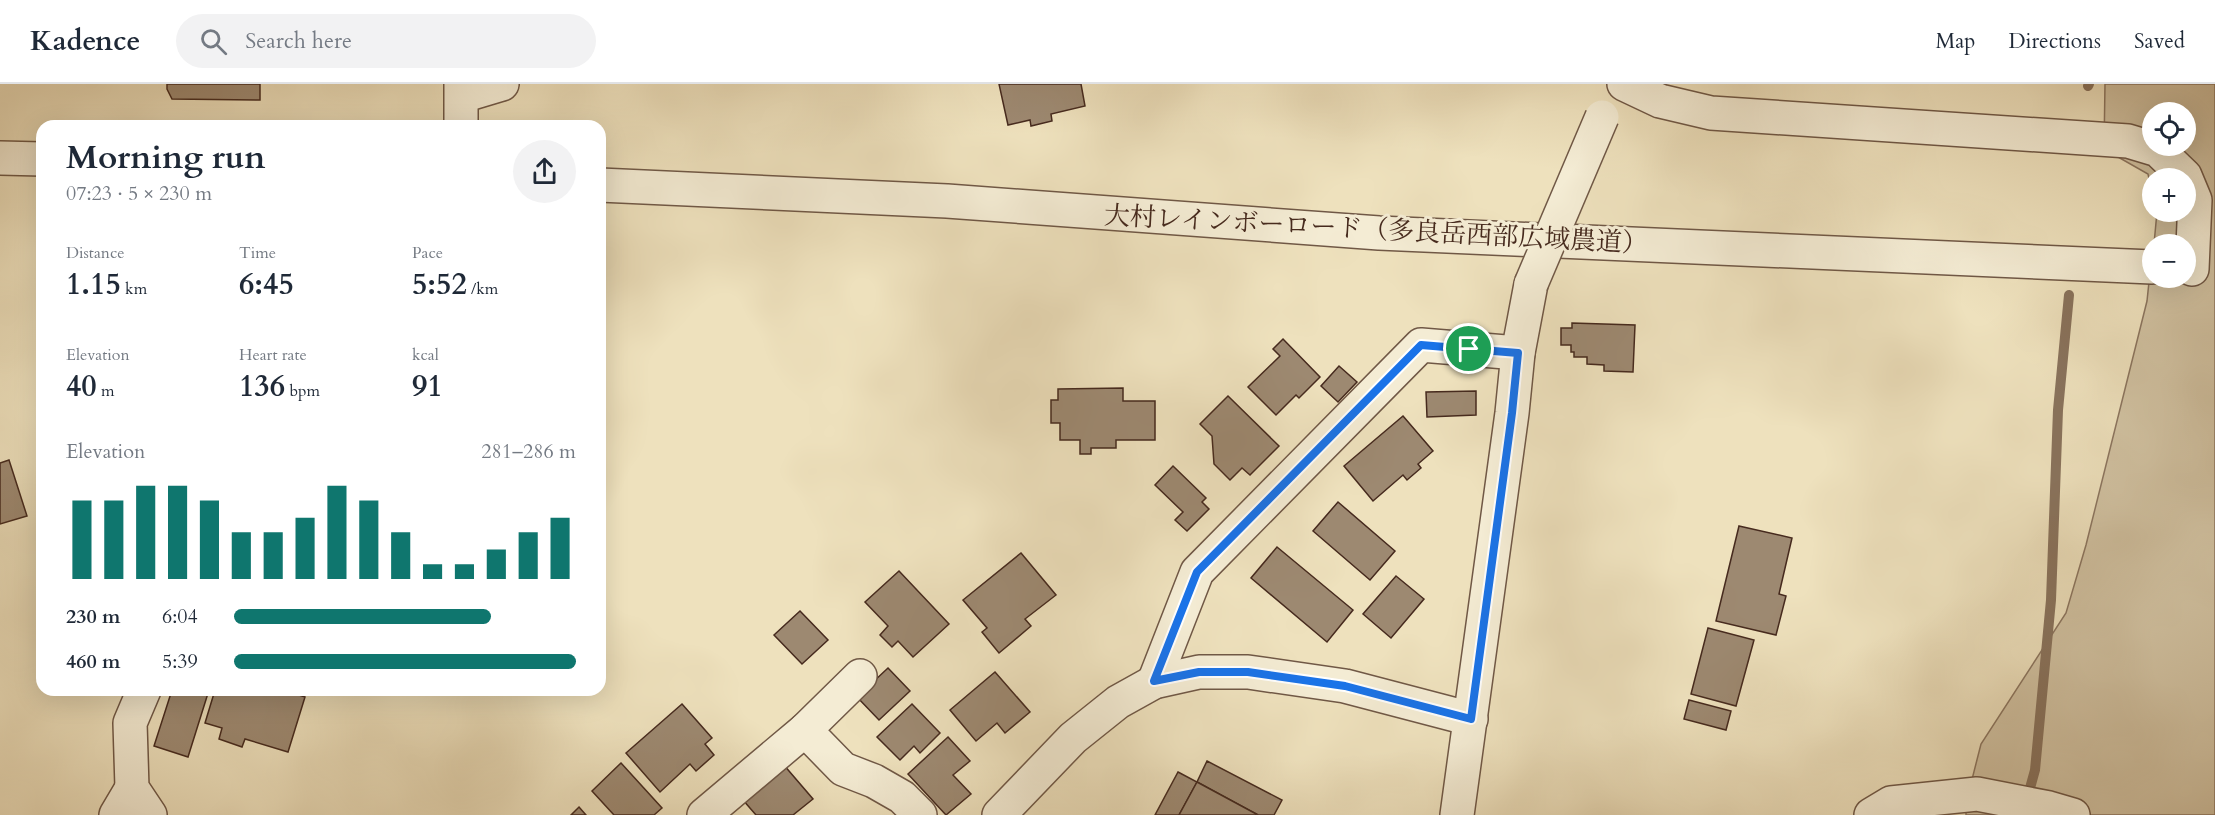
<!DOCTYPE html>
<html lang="en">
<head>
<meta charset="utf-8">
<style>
  body { margin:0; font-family:Cardo,"Noto Serif JP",serif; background:#f2f2f3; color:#1f2937; height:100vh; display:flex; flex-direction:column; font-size:22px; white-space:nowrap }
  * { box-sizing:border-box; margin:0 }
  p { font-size:20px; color:#747a83 }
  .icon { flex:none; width:33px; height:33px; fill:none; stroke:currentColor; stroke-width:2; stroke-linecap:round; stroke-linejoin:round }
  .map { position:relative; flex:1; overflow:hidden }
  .side { position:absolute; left:36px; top:36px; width:570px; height:576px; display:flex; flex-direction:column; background:#fff; border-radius:18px; box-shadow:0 6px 24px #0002 }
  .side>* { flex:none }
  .controls { position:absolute; left:2142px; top:18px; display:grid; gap:12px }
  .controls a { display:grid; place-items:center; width:54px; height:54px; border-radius:50%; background:#fff; box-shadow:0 6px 24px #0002; font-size:30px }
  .pin { position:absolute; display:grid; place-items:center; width:51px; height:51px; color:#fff; margin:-26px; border:3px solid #fff; border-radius:50%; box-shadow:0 2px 6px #0007 }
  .round { display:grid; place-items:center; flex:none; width:63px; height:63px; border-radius:32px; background:#f2f2f3 }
  .overview { display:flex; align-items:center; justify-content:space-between; height:102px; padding:0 30px }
  h1 { font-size:33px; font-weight:700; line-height:45px }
  .figures { display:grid; grid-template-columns:repeat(3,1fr); gap:9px; height:102px; padding:6px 30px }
  .figures div { display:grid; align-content:center }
  .figures b { font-size:30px; font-weight:700 }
  .figures small { font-size:16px; font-weight:400 }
  .figures p { font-size:16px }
  .chart { height:168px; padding:12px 30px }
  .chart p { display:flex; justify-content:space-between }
  .chart svg { width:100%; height:108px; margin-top:6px; stroke:#0f766e; stroke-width:6 }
  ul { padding:0 30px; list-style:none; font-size:20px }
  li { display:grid; grid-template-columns:96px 72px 1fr; align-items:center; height:45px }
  li i { height:15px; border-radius:8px; background:#0f766e }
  header { display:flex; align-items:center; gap:36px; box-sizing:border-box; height:84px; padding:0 30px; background:#fff; border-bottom:2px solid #e0e1e3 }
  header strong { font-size:28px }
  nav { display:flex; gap:33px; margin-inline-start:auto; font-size:21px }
  .search { width:420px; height:54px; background:#f2f2f3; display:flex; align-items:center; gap:15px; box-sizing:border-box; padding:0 21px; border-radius:33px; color:#747a83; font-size:22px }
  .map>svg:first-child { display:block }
</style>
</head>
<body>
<header>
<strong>Kadence</strong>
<div class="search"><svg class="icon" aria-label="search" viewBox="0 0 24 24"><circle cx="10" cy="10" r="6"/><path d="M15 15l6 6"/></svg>Search here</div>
<nav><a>Map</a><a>Directions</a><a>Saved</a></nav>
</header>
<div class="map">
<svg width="2215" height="731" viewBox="0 0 2215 731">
  <rect width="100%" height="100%" fill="#eee1bd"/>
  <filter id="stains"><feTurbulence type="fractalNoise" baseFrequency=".00333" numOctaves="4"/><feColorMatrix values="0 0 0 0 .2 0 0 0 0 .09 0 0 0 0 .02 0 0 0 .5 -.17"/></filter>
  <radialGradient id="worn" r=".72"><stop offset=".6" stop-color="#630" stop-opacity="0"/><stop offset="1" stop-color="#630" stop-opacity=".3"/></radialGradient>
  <path fill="#d1c2a2" stroke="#8c7660" stroke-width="1.5" fill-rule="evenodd" d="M2105,0h110v731h-249v-12l15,-59 85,-131 20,-68 61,-244 5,-48v25h34v-34h-32l3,-32h29v-34h-34v14l-4,-18 -44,-25zM2152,28h34v34h-34z"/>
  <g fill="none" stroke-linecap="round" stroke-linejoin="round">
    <g stroke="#89735d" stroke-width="10">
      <polyline points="2088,2 2089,0"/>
      <polyline points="2027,715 2035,686 2051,516 2058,326 2069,211"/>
    </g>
  </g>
  <g fill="#9d8971" stroke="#462a1e" stroke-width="1.5">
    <polygon points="167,0 260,0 260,16 172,15 167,5"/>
    <polygon points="999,0 1081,0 1085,22 1051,30 1052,37 1031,42 1030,36 1008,41"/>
    <polygon points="1572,239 1635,241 1633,288 1604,287 1604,281 1587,280 1587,273 1574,273 1574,268 1571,268 1571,261 1561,261 1561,244 1572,244"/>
    <polygon points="1283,255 1320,293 1299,314 1296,311 1276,331 1248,303 1280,272 1273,265"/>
    <polygon points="1339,282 1357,298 1338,318 1321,302"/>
    <polygon points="1123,304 1123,317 1155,317 1155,356 1116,356 1116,364 1091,364 1091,370 1080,370 1080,356 1060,356 1060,339 1051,339 1051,316 1058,316 1058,305"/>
    <polygon points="1476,307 1476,331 1427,333 1426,308"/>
    <polygon points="1228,312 1279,362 1250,391 1242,384 1230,396 1214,380 1212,352 1200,340"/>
    <polygon points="1403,332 1433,367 1418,380 1421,384 1407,396 1403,391 1373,417 1344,382"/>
    <polygon points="9,376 27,432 0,440 0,379"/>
    <polygon points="1173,382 1206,414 1202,418 1209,425 1187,447 1175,436 1183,428 1155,401"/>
    <polygon points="1338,418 1395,467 1370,496 1313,447"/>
    <polygon points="1739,442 1792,454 1779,510 1786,512 1776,551 1716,537"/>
    <polygon points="1277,463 1353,526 1327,558 1251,494"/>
    <polygon points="1021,469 1056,511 1025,535 1031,542 999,569 982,548 987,544 963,516"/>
    <polygon points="899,487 949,540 913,573 898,557 892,563 880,551 888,542 865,518"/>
    <polygon points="1396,492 1424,515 1391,554 1363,530"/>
    <polygon points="800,527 828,556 802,580 774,551"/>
    <polygon points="1708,544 1754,556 1736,622 1691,610"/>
    <polygon points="888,584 910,607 879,636 857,613"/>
    <polygon points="995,588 1030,628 1005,649 997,639 976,657 950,626"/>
    <polygon points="172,606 209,606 188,673 154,662"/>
    <polygon points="215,606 284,606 305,613 288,668 245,655 242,663 219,655 222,644 205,639"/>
    <polygon points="1689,616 1731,627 1726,646 1684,635"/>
    <polygon points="682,620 712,654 705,660 714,671 696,687 690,680 660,708 626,669"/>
    <polygon points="912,620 940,649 920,669 914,662 900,676 877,653"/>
    <polygon points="948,653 970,677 953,691 971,710 946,731 908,690"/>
    <polygon points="1207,677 1282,716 1274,731 1258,731 1197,698"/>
    <polygon points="621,679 662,724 654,731 614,731 592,707"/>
    <polygon points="783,680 813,715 793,731 756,731 743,716"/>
    <polygon points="1178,688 1197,698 1179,731 1155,731"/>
    <polygon points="1197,698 1258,731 1179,731"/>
    <polygon points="579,723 586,731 571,731"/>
  </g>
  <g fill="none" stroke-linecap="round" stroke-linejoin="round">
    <defs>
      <g id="minor">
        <polyline points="1624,0 1660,17 1711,29 2128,57 2158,66 2185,92 2195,116 2192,185"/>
        <polyline points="462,12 502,0"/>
        <polyline points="461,42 461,0"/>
        <polyline points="0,74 42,75"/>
        <polyline points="600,101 947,117 1379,149 2152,183"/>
        <polyline points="860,592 805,646 843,685 874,697 902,713 920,731"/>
        <polyline points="1154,598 1197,488 1421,261 1518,269"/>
        <polyline points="144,606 130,639 132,704 150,731"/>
        <polyline points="116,731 132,704"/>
        <polyline points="704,731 805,646"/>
        <polyline points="999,731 1073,654 1118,618 1154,598 1199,588 1248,588 1345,602 1471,635"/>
        <polyline points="1457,731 1512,329 1518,269 1531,200"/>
        <polyline points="1871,731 1891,719 1977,710 2049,724 2073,731"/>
      </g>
    </defs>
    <use href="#minor" stroke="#705846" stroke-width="36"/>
    <use href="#minor" stroke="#f4ecd4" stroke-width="33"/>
    <defs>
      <polyline id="minor-bridge" points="1531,200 1602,33"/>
    </defs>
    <use href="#minor-bridge" stroke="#705846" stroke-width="36" stroke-linecap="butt"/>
    <use href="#minor-bridge" stroke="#f4ecd4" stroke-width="33"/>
  </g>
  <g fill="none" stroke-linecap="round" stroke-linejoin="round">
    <defs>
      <polygon id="route" points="1421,261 1518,269 1512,329 1471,635 1345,602 1248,588 1199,588 1154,597 1197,488"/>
    </defs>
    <use href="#route" stroke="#fff" stroke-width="12"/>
    <use href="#route" stroke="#1a73e8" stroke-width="8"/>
  </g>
  <g text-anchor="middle" stroke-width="6" stroke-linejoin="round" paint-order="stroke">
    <g font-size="26" fill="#462a1e" stroke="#f4ecd4">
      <text transform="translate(1376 145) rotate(3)" y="9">大村レインボーロード（多良岳西部広域農道）</text>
    </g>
  </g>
  <rect width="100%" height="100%" filter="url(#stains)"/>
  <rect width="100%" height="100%" fill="url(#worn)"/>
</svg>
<div class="controls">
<a><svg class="icon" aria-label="locate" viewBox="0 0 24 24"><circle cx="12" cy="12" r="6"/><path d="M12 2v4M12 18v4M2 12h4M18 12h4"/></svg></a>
<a>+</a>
<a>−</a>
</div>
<div class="pin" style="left:1469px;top:265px;background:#1e9e55"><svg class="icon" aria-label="arrive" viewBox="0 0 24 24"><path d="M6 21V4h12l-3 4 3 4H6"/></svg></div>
<section class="side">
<div class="overview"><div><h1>Morning run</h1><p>07:23 · 5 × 230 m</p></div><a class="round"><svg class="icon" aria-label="share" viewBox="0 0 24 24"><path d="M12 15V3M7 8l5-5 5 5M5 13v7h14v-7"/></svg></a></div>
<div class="figures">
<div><p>Distance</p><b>1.15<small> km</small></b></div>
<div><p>Time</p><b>6:45</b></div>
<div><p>Pace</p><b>5:52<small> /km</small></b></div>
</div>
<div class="figures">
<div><p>Elevation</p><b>40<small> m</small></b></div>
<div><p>Heart rate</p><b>136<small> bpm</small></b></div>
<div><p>kcal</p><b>91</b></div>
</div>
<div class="chart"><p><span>Elevation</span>281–286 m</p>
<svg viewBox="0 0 160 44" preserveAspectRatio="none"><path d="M5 44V12M15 44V12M25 44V6M35 44V6M45 44V12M55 44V25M65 44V25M75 44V19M85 44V6M95 44V12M105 44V25M115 44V38M125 44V38M135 44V32M145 44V25M155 44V19"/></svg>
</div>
<ul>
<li><b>230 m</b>6:04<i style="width:75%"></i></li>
<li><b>460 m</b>5:39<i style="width:100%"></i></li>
</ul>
</section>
</div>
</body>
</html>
